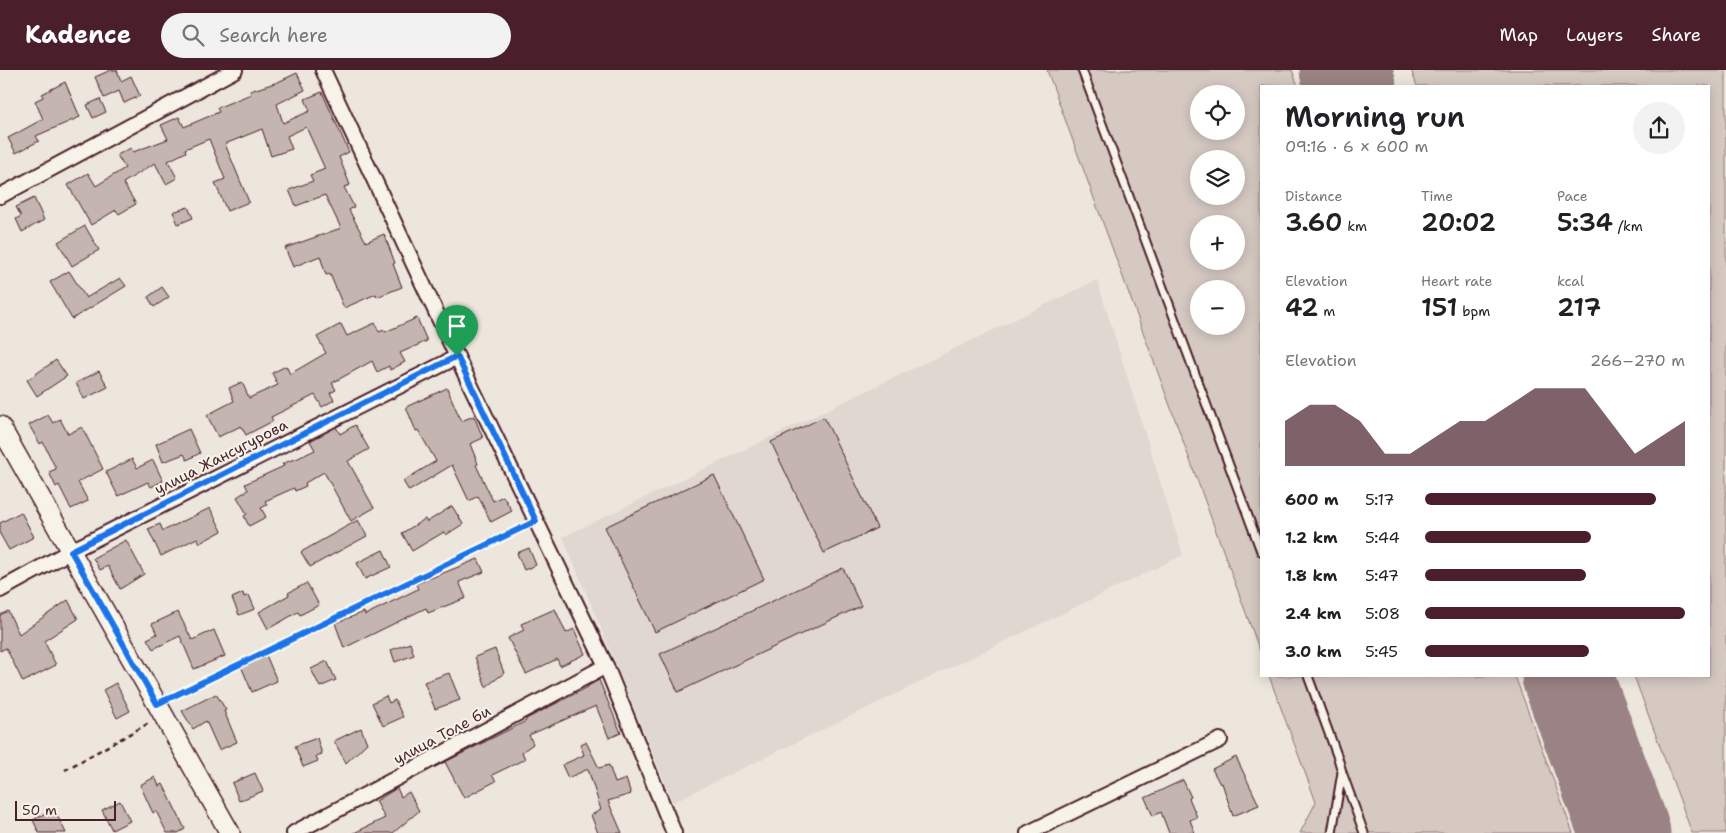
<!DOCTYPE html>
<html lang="en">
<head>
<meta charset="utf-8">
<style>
  body { margin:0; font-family:"Shantell Sans",sans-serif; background:#f2f2f2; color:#202124; height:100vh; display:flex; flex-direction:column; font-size:19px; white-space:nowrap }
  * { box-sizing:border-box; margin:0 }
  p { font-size:16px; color:#757577 }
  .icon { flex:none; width:28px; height:28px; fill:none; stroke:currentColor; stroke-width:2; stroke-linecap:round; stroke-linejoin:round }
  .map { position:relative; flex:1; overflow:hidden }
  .drawer { position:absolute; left:1260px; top:15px; width:450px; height:592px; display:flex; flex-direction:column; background:#fff; border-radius:0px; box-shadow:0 2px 12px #0003 }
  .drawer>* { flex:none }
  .controls { position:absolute; left:1190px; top:15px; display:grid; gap:10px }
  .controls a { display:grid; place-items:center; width:55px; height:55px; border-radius:50%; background:#fff; box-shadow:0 2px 12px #0003; font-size:25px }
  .scale { position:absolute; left:15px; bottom:12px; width:101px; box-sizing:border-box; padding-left:5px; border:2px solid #4a1f2b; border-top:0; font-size:14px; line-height:18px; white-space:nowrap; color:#4a1f2b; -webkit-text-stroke:4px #f7f3e8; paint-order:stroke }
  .pin { position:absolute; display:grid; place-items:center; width:42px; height:42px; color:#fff; margin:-51px -21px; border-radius:50% 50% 50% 0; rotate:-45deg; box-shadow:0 0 5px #0007 }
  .pin .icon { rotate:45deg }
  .round { display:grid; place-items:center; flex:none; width:52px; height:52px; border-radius:26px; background:#f2f2f2 }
  .overview { display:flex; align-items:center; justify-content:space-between; height:85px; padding:0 25px }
  h1 { font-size:28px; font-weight:600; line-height:38px }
  .stats { display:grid; grid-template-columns:repeat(3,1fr); gap:8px; height:85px; padding:5px 25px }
  .stats div { display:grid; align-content:center }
  .stats b { font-size:25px; font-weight:600 }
  .stats small { font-size:14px; font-weight:400 }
  .stats p { font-size:14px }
  .chart { height:140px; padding:10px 25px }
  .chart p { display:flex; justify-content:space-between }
  .chart svg { width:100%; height:90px; margin-top:5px; fill:#4a1f2b; opacity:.7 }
  ul { padding:0 25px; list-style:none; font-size:16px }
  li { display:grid; grid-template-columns:80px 60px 1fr; align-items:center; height:38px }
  li i { height:12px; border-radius:6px; background:#4a1f2b }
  header { display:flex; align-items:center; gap:30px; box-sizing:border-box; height:70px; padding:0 25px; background:#4a1f2b; color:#fff }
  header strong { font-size:24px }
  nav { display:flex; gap:28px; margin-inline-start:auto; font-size:18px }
  .search { width:350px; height:45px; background:#f2f2f2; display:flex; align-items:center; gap:12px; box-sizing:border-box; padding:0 18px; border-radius:28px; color:#757577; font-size:19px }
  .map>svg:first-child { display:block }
</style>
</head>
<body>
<header>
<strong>Kadence</strong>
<div class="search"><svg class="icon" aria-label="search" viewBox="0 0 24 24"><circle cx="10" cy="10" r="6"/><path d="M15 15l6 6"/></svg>Search here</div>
<nav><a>Map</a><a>Layers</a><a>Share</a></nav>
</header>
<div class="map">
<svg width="1726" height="763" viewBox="0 0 1726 763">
  <rect width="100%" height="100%" fill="#ece6dd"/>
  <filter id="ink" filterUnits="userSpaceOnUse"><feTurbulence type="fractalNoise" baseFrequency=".02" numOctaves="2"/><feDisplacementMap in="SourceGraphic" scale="10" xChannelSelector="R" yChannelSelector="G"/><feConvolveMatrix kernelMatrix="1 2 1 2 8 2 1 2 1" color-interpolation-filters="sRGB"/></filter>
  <g filter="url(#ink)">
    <polygon fill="#e0d7d0" points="1097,210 1183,485 673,732 563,467"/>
    <g fill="#d5c9c2" stroke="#907476" fill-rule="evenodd">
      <path d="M1047,0h245l6,16h-37v568zM1199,24h37v37h-37zM1199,89h37v37h-37zM1199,154h37v37h-37zM1199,219h37v37h-37z"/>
      <polygon points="1411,0 1726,0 1726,763 1692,763 1634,606 1709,606 1709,16 1417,16"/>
      <polygon points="1269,606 1515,606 1573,763 1300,763 1316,732"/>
    </g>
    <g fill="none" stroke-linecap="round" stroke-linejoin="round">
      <g stroke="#9b8284" stroke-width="91">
        <polyline points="1345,0 1351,16"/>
        <polyline points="1567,606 1625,763"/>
      </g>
    </g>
    <g fill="#c4b5b0" stroke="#4a1f2b">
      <polygon points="111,0 117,0 121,11 131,6 140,26 124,33 119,21 104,28 95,7"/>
      <polygon points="297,3 305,20 277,34 283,53 310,41 305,29 322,22 349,82 339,87 350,115 344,117 354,137 349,140 366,172 384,164 395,193 393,194 402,217 377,227 376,224 344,238 330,204 326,205 320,186 293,197 285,178 341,158 325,125 296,136 289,120 313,111 310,105 325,99 306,57 287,66 292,79 271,86 262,59 225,74 249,132 227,141 215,113 225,109 209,69 185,79 186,82 168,91 177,108 166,114 155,93 123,113 136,134 119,144 116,140 91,155 68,115 88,103 96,116 125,98 117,85 131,78 133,82 168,69 161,55 179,47 184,57 219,42 217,38 251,24 250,21 278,12"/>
      <polygon points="65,12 80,47 36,66 39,71 16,83 8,68 43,49 35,31 43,27 42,24"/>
      <polygon points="100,29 106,42 93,48 87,35"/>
      <polygon points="34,128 44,150 22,162 16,149 21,146 16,137"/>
      <polygon points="188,137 193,148 178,154 173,142"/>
      <polygon points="85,156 99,180 72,196 58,172"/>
      <polygon points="69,201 86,228 120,208 126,216 72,249 50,212"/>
      <polygon points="162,217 169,227 154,237 148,227"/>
      <polygon points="417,248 427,271 400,283 405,292 390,300 389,296 377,302 372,291 332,313 336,320 330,323 334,330 322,337 315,325 271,347 273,351 246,365 241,356 218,367 207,345 234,331 229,318 242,312 249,328 278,315 272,303 286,296 290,304 326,283 317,267 341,254 347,266 375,253 379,262 384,260 385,262"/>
      <polygon points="56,290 67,306 37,326 27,310"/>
      <polygon points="99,301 108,317 84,329 76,313"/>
      <polygon points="447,318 461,351 474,346 483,368 470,374 478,394 476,395 493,431 503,426 512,441 491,452 478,426 469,431 452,395 409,421 403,411 436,391 418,360 416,361 406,337"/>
      <polygon points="48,345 53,353 60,349 68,364 82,357 103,399 78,412 88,431 71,439 59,415 56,417 49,402 56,399 43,372 40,374 29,355"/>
      <polygon points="824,347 877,458 824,483 771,372"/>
      <polygon points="355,355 369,379 348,391 374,438 351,451 324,402 305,413 306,416 295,421 294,418 265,431 267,435 261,438 266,447 249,456 244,446 247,444 237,427 248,420 245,414 284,396 282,394 294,389 294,390 315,380 310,371 336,357 340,364"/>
      <polygon points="189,359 200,383 187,390 184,384 163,392 156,374"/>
      <polygon points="132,389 137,398 153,390 163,411 151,417 148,412 118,426 106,402"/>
      <polygon points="714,405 764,509 655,562 605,457"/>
      <polygon points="452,436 463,454 446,465 444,462 412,481 402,463 425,449 427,452"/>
      <polygon points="210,438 222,461 200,473 197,468 161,486 148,459 160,454 163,461"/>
      <polygon points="21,442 34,467 9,480 0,464 0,453"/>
      <polygon points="358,450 367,466 310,497 301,482"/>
      <polygon points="126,470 144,504 120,519 108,496 100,500 93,488"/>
      <polygon points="529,478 536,495 524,500 517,483"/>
      <polygon points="383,480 391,497 365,509 357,493"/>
      <polygon points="478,489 484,502 459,512 466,528 428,543 426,538 344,578 335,553 364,542 365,545 418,519 416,514"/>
      <polygon points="843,498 861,536 678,622 660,584"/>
      <polygon points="307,513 319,535 300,545 298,542 268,559 259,542 289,525 288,523"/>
      <polygon points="243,523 244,527 249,525 255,539 239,545 232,528"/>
      <polygon points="68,530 78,549 44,571 56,595 23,612 6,578 0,581 0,545 8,541 19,564"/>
      <polygon points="555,539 566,563 574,559 585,584 560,596 557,589 526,604 508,568 524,560 521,554"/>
      <polygon points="178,542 192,570 214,560 225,586 194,599 180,566 153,579 147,569 157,564 152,554"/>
      <polygon points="410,573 414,585 395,592 391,580"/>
      <polygon points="495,579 504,603 486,617 475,587"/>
      <polygon points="266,585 277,611 252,622 241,596"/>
      <polygon points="327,591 336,610 320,617 311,599"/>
      <polygon points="449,603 460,630 435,639 424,612"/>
      <polygon points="599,610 621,663 609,668 596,636 529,665 533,674 522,682 525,689 492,705 496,711 464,728 445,692 526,651 526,649 588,617 588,616"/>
      <polygon points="116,613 130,641 117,648 103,620"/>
      <polygon points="216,624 226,640 224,641 237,672 219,680 206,651 193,659 182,641"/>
      <polygon points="386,626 389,633 395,630 403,647 383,656 372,633"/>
      <polygon points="361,658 367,673 346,693 334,671"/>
      <polygon points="317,668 322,684 316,686 318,691 303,697 295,676"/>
      <polygon points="586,672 599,698 609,695 615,713 626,709 631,724 608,731 622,763 598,763 591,745 601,740 588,699 568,708 562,695 584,685 580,674"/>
      <polygon points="1236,687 1259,735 1233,746 1222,713 1220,714 1212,699"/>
      <polygon points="255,703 263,721 239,731 232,713"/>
      <polygon points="155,707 159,716 163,714 185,759 178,763 167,763 156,741 153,743 140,715"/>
      <polygon points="1183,710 1191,727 1189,728 1197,747 1190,750 1195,763 1169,763 1161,742 1153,746 1145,728"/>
      <polygon points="397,718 401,727 409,722 419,741 393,763 354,763 385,748 376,731"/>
      <polygon points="120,731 130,751 112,760 102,740"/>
      <polygon points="54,739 66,763 39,763 33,750"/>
    </g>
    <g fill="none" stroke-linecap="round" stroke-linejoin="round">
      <defs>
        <g id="lane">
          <polyline points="1082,0 1261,481"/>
          <polyline points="1308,606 1338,688 1342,702 1332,763"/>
          <polyline points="1343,705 1364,763"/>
        </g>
        <g id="street">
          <polyline points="323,0 457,287 606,596 674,763"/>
          <polyline points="0,126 235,0"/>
          <polyline points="0,520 71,481 457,287"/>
          <polyline points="294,763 606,596"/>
          <polyline points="1028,763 1220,670"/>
        </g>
        <polyline id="secondary" points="0,356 230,763"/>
      </defs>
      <use href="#lane" stroke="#4a1f2b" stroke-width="11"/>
      <use href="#street" stroke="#4a1f2b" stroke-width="18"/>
      <use href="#secondary" stroke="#4a1f2b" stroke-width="22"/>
      <g stroke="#4a1f2b" stroke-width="2.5" stroke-dasharray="5 4" stroke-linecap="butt">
        <polyline points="172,627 525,456"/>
        <polyline points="65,700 151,652"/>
      </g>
      <use href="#lane" stroke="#f7f3e8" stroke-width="7"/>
      <use href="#street" stroke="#f7f3e8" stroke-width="14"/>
      <use href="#secondary" stroke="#f7f3e8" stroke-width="19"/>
    </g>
  </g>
  <g fill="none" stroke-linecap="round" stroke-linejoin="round" filter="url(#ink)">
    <defs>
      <polygon id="route" points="457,286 536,451 157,634 71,481"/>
    </defs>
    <use href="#route" stroke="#fff" stroke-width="10"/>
    <use href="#route" stroke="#1a73e8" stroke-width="6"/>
  </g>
  <g text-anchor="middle" stroke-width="4" stroke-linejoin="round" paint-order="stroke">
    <g font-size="15" fill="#4a1f2b" stroke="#f7f3e8">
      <text transform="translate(221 387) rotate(-27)" y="5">улица Жансугурова</text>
      <text transform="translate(442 665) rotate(-28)" y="5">улица Толе би</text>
    </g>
  </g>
</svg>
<div class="controls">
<a><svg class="icon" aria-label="locate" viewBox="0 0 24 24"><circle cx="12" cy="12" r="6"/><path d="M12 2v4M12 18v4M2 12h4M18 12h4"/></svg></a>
<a><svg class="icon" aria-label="layers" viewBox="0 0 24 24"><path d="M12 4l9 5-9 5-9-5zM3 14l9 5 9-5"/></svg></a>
<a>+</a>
<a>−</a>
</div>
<div class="scale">50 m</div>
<div class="pin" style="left:457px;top:286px;background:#1e9e55"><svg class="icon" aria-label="arrive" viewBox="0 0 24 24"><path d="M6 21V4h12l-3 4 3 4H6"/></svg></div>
<section class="drawer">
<div class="overview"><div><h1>Morning run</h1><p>09:16 · 6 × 600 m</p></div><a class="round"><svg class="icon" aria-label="share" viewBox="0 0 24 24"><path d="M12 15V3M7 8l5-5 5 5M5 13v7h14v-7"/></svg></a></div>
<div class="stats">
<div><p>Distance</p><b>3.60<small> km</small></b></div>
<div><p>Time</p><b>20:02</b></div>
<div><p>Pace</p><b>5:34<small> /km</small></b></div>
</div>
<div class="stats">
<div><p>Elevation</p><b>42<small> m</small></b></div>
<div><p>Heart rate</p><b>151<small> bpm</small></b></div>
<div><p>kcal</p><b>217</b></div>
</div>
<div class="chart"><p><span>Elevation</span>266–270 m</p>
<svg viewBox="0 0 160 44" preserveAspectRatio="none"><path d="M0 44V22L10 14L20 14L30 22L40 38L50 38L60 30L70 22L80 22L90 14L100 6L110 6L120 6L130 22L140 38L150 30L160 22V44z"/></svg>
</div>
<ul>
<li><b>600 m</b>5:17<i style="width:89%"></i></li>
<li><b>1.2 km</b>5:44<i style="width:64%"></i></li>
<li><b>1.8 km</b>5:47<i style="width:62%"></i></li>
<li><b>2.4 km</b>5:08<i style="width:100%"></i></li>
<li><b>3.0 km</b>5:45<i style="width:63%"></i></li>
</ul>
</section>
</div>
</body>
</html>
